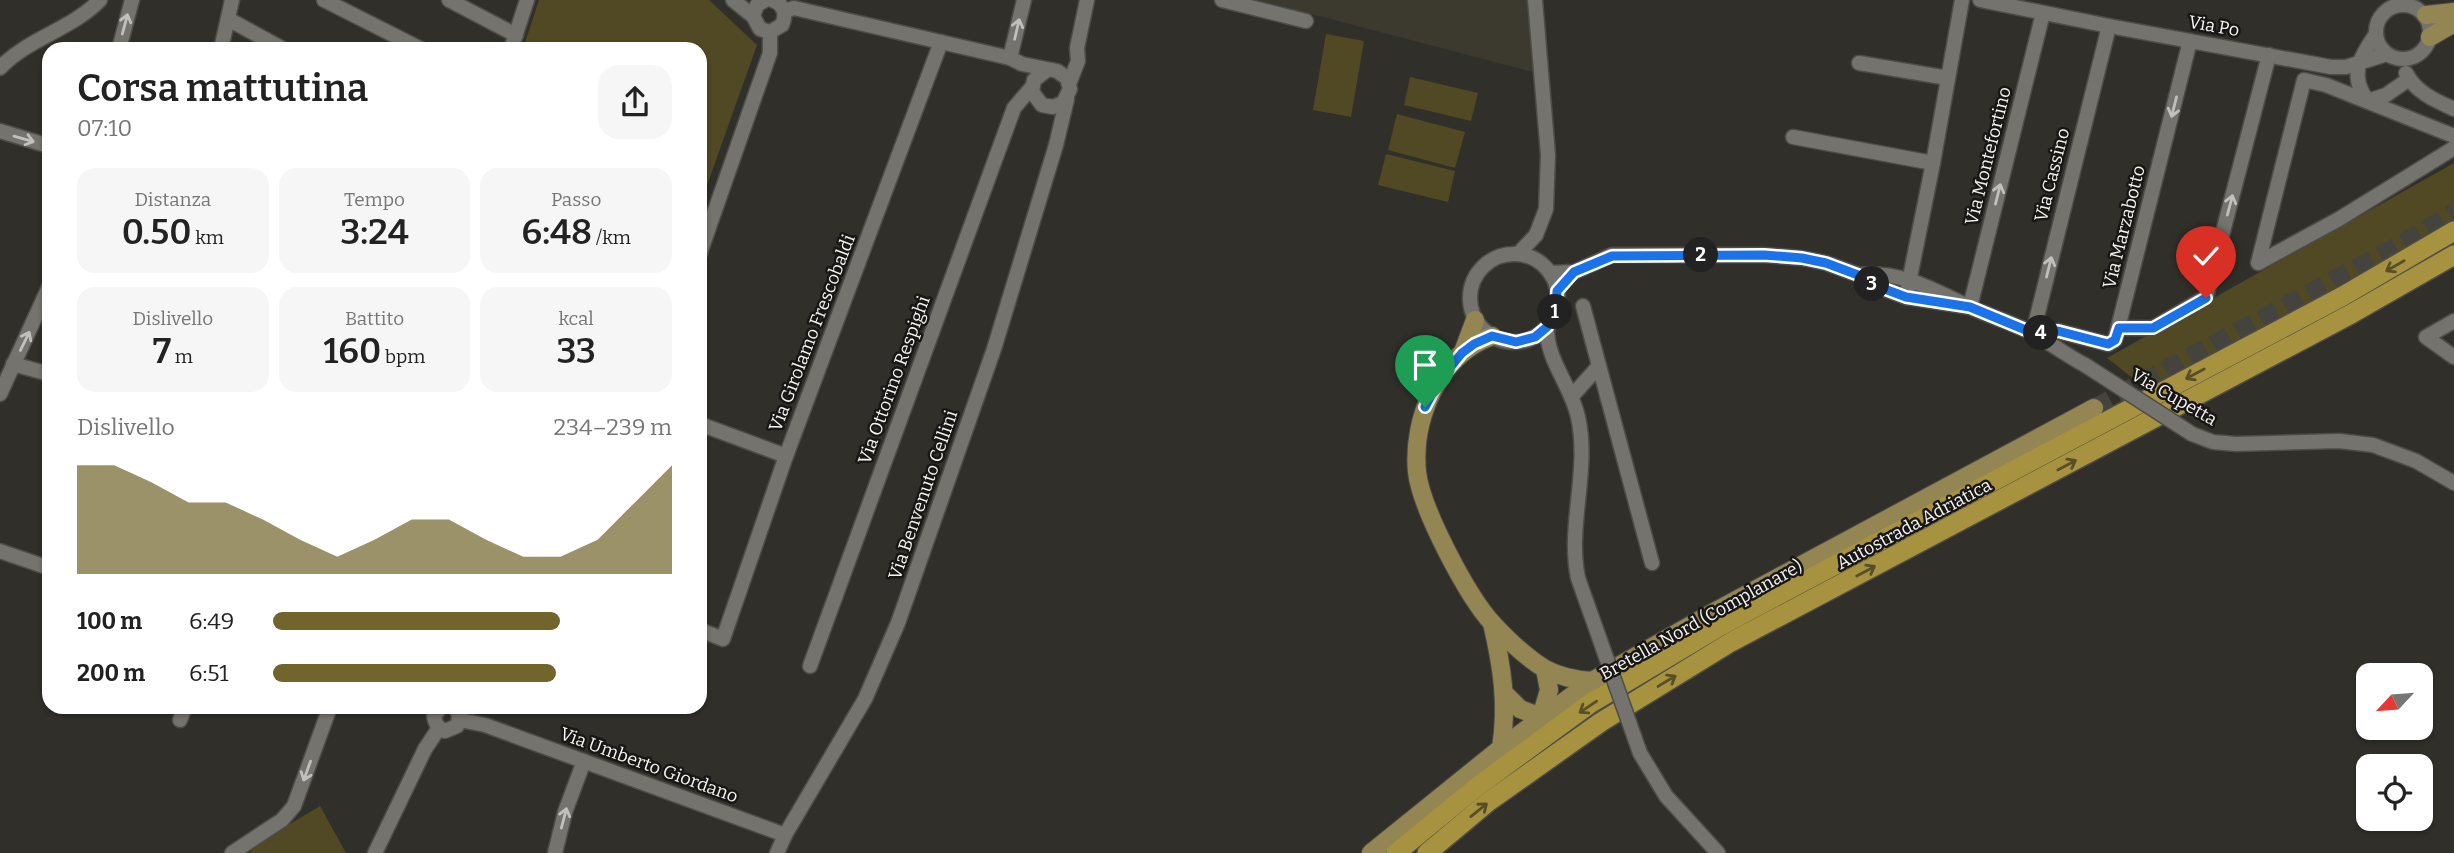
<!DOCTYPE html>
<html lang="it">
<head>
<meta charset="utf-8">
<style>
  body { margin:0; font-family:Bitter,serif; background:#f6f6f6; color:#222; height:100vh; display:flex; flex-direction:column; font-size:26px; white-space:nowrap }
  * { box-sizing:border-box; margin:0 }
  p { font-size:23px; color:#767676 }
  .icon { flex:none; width:38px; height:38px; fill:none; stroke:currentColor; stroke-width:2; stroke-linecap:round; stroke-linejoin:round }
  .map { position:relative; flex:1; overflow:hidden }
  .side { position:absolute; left:42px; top:42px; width:665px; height:672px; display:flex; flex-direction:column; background:#fff; border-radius:21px; box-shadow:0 2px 5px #0004 }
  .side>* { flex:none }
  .needle { width:46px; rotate:244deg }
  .controls { position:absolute; left:2356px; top:663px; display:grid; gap:14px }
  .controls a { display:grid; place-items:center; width:77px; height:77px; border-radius:14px; background:#fff; box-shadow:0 2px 5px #0004; font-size:35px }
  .pin { position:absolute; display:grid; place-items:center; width:60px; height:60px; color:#fff; margin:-72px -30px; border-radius:50% 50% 50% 0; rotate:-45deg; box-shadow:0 0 7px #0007 }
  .pin .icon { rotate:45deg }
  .km { position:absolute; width:35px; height:35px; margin:-18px; border-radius:50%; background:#222; color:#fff; font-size:19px; line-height:35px; text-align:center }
  .round { display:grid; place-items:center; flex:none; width:74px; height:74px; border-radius:21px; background:#f6f6f6 }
  .head { display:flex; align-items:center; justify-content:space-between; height:119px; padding:0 35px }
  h1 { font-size:38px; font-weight:600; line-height:52px }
  .metrics { display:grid; grid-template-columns:repeat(3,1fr); gap:10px; height:119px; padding:7px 35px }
  .metrics div { display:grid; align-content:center; border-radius:18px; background:#f6f6f6; text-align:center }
  .metrics b { font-size:35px; font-weight:600 }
  .metrics small { font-size:19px; font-weight:400 }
  .metrics p { font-size:19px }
  .chart { height:196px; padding:14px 35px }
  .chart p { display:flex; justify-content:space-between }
  .chart svg { width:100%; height:126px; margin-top:7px; fill:#72652b; opacity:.7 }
  ul { padding:0 35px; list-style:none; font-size:23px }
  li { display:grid; grid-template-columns:112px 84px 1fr; align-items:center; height:52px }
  li i { height:18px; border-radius:9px; background:#72652b }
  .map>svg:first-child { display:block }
</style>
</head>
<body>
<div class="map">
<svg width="2454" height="853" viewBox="0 0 2454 853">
  <rect width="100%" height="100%" fill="#302f2a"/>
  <polygon fill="#3c392e" points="1258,0 1527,0 1533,72"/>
  <g fill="#514824">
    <polygon points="539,0 709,0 757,45 700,205 700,49 523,49"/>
    <polygon points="1326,34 1364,41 1351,117 1313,110"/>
    <polygon points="1410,77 1478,93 1471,121 1404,105"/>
    <polygon points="1397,114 1465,132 1455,168 1388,150"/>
    <polygon points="1386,154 1455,171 1448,202 1378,185"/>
    <polygon points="2454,163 2454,222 2296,312 2149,391 2107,358"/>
    <polygon points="320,806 346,853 250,853 255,845"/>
  </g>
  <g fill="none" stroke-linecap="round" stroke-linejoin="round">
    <polyline stroke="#44433e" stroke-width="18" stroke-dasharray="18 9" stroke-linecap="butt" points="2094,408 2412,238 2454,212"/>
    <defs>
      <g id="minor">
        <polyline points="324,0 421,49"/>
        <polyline points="449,0 516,35"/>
        <polyline points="733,0 753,16"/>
        <path d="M765,0l-8,5 -4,11 7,13 10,3 12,-7c5,-11 2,-21 -10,-25"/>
        <polyline points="1222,0 1306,21"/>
        <polyline points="1980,0 2109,26 2331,67 2346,67 2387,54"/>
        <circle cx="2403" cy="32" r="27"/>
        <polyline points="784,11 794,8 1010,58 1022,64 1057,71 1067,78 1070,89 1063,103 1053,107 1042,105 1032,92 1034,80 1047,70"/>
        <polyline points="228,19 283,49"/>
        <path d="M2376,34c-16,23 -28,42 -8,67l18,-6 23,-16"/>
        <polyline points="119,49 132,0"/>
        <polyline points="221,49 232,0"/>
        <polyline points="511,49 527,0"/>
        <polyline points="1010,58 1024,0"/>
        <polyline points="1859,63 1948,78"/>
        <path d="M0,68c28,-30 71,-38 100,-68"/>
        <path d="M2406,73c9,19 30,28 48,36"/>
        <polyline points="1069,84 1078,61 1077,48 1087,0"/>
        <polyline points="0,131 49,146"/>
        <polyline points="2454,136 2326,85 2304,80 2258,263 2339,219 2454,148"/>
        <polyline points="1793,137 1933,163"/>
        <polyline points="700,253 770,53 770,32"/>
        <polyline points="1518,254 1536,235 1546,209 1548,155 1535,0"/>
        <circle cx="1514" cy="298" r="44"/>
        <polyline points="1550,273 1574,272 1612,255 1764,255 1802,258 1826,263 1859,275 1874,285 1906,297 1970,307"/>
        <path d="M1859,275c42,-5 74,15 111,32 19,9 40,15 60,25 18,9 36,23 55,33"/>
        <polyline points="1906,297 1933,163 1962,0"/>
        <polyline points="1583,306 1652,563"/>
        <polyline points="1970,307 2043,13"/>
        <polyline points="2454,321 2426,337 2454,357"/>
        <path d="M1547,327c-1,33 24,58 31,90 12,54 -11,108 0,161"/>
        <polyline points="2119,328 2153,328 2206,297 2269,55"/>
        <polyline points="2033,333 2058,331 2108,344 2115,340 2190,41"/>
        <polyline points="2033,333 2109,26"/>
        <polyline points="13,364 49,374"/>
        <polyline points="0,394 49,287"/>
        <polyline points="1572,396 1599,366"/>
        <polyline points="700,424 786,456"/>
        <polyline points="2192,434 2213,442 2236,444 2339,441 2373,445 2416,461 2454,483"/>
        <polyline points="0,551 49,568"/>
        <polyline points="700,630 723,639 786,456 941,42"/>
        <polyline points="810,666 1014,108 1032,87"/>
        <path d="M441,707l-7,9c1,8 4,12 11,15l12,-5c3,-8 3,-15 -4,-19"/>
        <polyline points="180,720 185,707"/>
        <polyline points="460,720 485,725 785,835"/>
        <polyline points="1640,753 1666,796 1718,853"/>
        <polyline points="232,853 282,820 294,806 330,707"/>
        <polyline points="375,853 425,749 439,728"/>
        <polyline points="555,853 565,812 584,761"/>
        <polyline points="777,853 785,835 865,699 898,623 994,349 1056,145 1067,99"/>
      </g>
      <g id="major">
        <polyline points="2426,15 2454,12"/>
        <polyline points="2430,37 2454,23"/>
        <path d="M1492,336c-53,19 -80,82 -75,136 4,36 50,124 76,152 14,15 34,34 52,45 15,8 30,11 47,12"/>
        <polyline points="1463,352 1475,320"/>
        <path d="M1492,623c10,43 16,81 9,125"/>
        <polyline points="1505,694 1520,709 1541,717"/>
        <polyline points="1541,717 1549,690 1545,669"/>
        <polyline points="1371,853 1501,748 1592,681 1714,612 2094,408"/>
      </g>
      <g id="highway">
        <polyline points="1396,853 1478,786 1591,703 1722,625 2343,296 2454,231"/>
        <polyline points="1427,853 1488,802 1601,722 1731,642 2351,314 2454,255"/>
      </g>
    </defs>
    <use href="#minor" stroke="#4d4c48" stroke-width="17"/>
    <use href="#major" stroke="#4d4c48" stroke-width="20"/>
    <use href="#highway" stroke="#4d4c48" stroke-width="22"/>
    <use href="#minor" stroke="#74736e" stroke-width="14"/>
    <use href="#major" stroke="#938652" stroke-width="18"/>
    <use href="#highway" stroke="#a79240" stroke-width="19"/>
    <defs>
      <g id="minor-bridge">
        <polyline points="2085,365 2192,434"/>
        <polyline points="1578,578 1640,753"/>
      </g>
    </defs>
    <use href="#minor-bridge" stroke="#4d4c48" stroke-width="17" stroke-linecap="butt"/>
    <use href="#minor-bridge" stroke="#74736e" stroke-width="14"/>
  </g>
  <defs><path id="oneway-shaft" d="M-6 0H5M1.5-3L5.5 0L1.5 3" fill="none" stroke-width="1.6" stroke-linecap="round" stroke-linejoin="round" transform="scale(1.75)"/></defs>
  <g stroke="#c1c0bd">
    <use href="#oneway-shaft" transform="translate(125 24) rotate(-75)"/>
    <use href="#oneway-shaft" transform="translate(1017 29) rotate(-77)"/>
    <use href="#oneway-shaft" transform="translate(2174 107) rotate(104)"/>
    <use href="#oneway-shaft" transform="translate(24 139) rotate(16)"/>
    <use href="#oneway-shaft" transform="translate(1998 194) rotate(-76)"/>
    <use href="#oneway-shaft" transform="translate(2230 205) rotate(-75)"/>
    <use href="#oneway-shaft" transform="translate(2049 267) rotate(-76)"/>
    <use href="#oneway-shaft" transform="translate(25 341) rotate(-64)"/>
    <use href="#oneway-shaft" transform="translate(307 771) rotate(110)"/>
    <use href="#oneway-shaft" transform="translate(564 818) rotate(-75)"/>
  </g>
  <g stroke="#584e28">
    <use href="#oneway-shaft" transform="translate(2395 266) rotate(150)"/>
    <use href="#oneway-shaft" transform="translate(2195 374) rotate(152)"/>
    <use href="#oneway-shaft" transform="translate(2067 465) rotate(-28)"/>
    <use href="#oneway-shaft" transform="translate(1866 571) rotate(-28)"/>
    <use href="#oneway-shaft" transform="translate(1667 681) rotate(-31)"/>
    <use href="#oneway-shaft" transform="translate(1588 707) rotate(146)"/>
    <use href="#oneway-shaft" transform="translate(1479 810) rotate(-39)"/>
  </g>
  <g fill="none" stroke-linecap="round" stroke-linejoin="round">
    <defs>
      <polyline id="route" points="1425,407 1438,382 1462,353 1474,344 1492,336 1516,342 1535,337 1547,327 1552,319 1556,310 1557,291 1574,272 1612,256 1764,255 1802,258 1826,263 1858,275 1874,285 1906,297 1970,307 2033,333 2058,331 2108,344 2115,340 2119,328 2153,328 2206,298"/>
    </defs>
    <use href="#route" stroke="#fff" stroke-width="14"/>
    <use href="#route" stroke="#1a73e8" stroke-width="9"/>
  </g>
  <g text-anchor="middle" stroke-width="5" stroke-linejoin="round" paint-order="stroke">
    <g font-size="18" fill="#f5f4f1" stroke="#181715">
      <text transform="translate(2214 26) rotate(10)" y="6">Via Po</text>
      <text transform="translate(1988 156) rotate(-76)" y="6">Via Montefortino</text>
      <text transform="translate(2052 175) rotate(-76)" y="6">Via Cassino</text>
      <text transform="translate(2124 227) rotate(-76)" y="6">Via Marzabotto</text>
      <text transform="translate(812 333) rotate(-69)" y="6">Via Girolamo Frescobaldi</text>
      <text transform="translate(894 380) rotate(-70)" y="6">Via Ottorino Respighi</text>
      <text transform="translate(2174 397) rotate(30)" y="6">Via Cupetta</text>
      <text transform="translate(923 495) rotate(-71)" y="6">Via Benvenuto Cellini</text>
      <text transform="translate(1914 524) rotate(-28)" y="6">Autostrada Adriatica</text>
      <text transform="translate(1701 620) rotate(-29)" y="6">Bretella Nord (Complanare)</text>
      <text transform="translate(649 765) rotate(20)" y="6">Via Umberto Giordano</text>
    </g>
  </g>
</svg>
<div class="controls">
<a><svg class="needle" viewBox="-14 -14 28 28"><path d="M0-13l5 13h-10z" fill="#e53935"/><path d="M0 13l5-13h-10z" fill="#767676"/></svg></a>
<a><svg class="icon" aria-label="locate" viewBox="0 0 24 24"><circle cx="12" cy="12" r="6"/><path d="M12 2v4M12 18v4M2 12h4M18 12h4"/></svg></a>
</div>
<div class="pin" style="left:1425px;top:407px;background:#1e9e55"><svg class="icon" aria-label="arrive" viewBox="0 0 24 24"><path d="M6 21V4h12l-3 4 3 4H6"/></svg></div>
<div class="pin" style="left:2206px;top:298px;background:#d93025"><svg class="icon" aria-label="check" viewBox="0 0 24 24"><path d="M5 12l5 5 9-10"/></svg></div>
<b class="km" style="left:1555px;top:312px">1</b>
<b class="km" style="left:1701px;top:255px">2</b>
<b class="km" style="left:1872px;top:284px">3</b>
<b class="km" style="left:2041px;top:333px">4</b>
<section class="side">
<div class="head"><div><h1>Corsa mattutina</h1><p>07:10</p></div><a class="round"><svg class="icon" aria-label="share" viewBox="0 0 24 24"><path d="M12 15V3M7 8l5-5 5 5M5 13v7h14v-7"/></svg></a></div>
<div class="metrics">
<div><p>Distanza</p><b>0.50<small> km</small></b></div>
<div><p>Tempo</p><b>3:24</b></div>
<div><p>Passo</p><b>6:48<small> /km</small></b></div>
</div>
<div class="metrics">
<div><p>Dislivello</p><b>7<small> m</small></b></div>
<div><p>Battito</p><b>160<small> bpm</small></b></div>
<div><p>kcal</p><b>33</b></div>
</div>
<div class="chart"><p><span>Dislivello</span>234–239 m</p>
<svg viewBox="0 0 160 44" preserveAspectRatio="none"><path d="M0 44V6L10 6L20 12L30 19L40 19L50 25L60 32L70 38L80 32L90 25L100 25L110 32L120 38L130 38L140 32L150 19L160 6V44z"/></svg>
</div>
<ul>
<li><b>100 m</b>6:49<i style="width:72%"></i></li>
<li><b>200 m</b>6:51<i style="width:71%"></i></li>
</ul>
</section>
</div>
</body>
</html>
